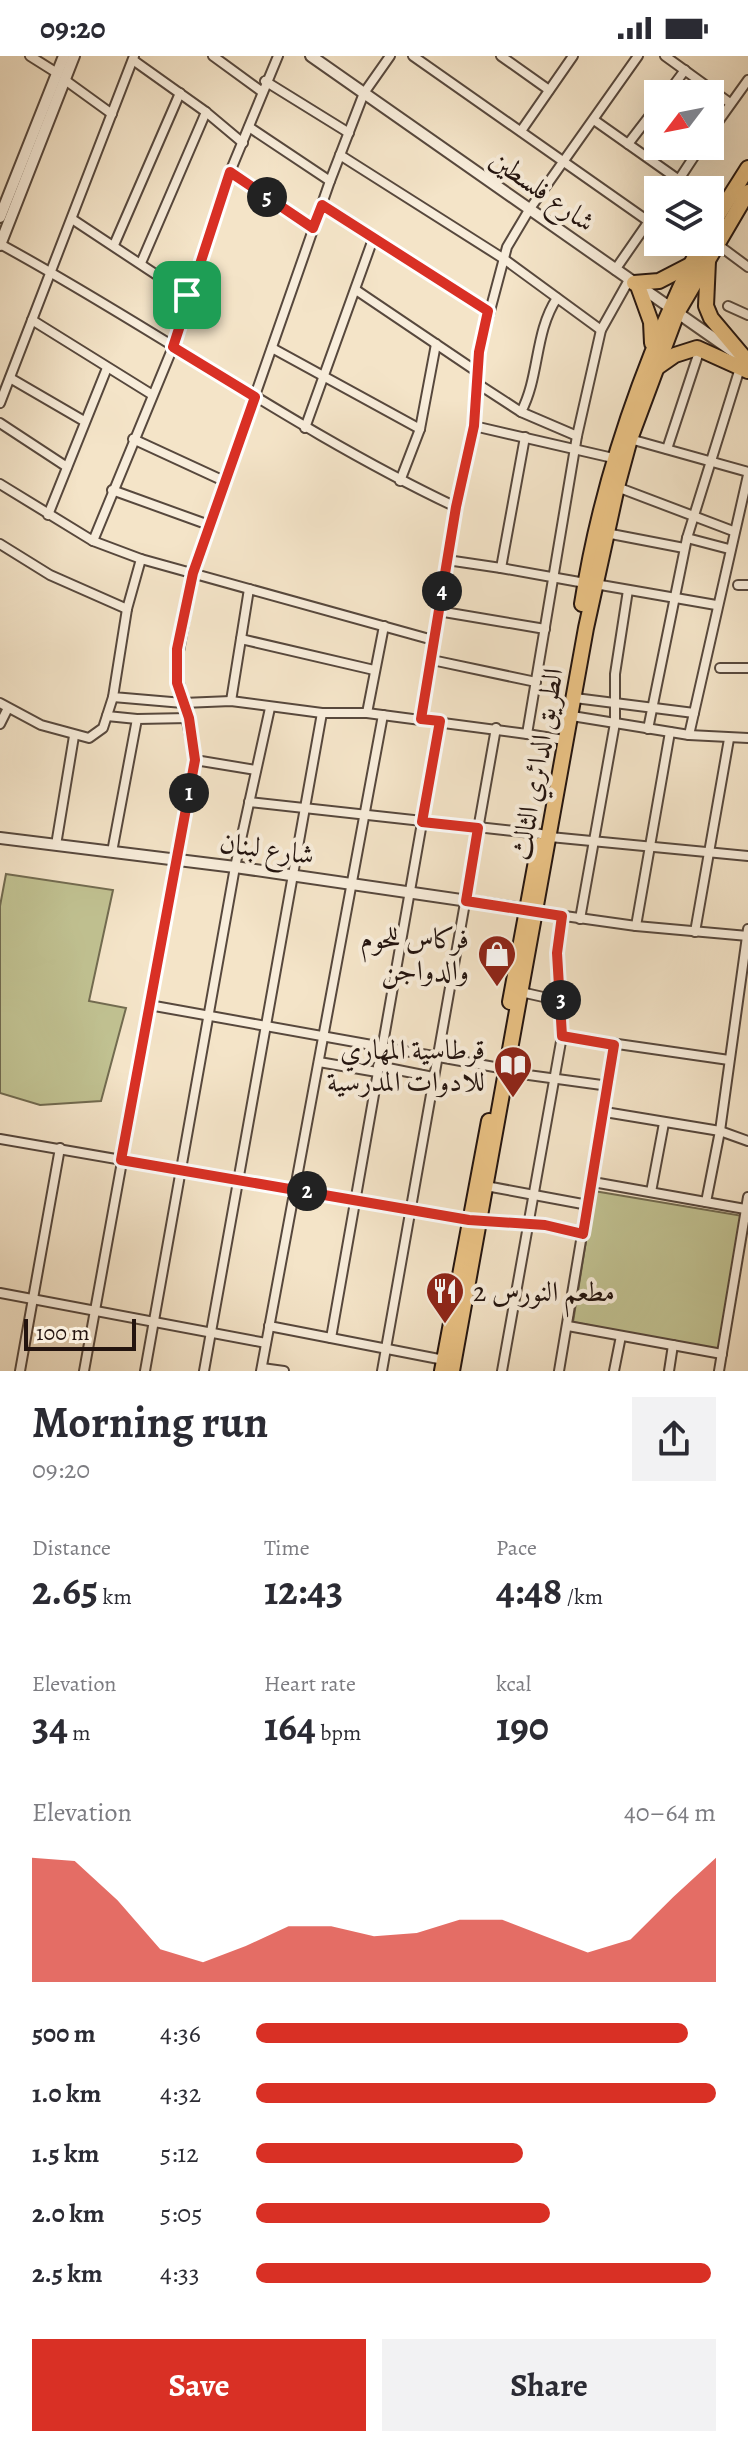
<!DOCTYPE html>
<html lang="en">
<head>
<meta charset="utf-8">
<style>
  body { margin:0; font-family:Alegreya,Amiri,serif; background:#f2f2f3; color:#2b2b33; height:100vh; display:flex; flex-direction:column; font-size:30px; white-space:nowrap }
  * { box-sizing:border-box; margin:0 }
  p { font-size:26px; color:#7c7c81 }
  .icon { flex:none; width:44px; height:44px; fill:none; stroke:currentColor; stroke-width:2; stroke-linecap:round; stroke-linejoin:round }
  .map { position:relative; height:1315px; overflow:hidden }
  .details { display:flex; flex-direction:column; background:#fff; flex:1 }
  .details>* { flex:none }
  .needle { width:52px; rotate:238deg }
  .tools { position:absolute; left:644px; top:24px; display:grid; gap:16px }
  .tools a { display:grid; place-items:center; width:80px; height:80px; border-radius:0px; background:#fff; box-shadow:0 8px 32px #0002; font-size:40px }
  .scale { position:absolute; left:24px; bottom:20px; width:112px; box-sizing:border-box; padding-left:8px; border:4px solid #23140f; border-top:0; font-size:22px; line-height:28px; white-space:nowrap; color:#23140f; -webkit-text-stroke:6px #f8eddb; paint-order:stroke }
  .pin { position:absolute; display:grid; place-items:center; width:68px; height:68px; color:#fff; margin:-34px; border-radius:16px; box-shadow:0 4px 12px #0006 }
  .km { position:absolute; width:40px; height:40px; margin:-20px; border-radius:50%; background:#222; color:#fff; font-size:22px; line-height:40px; text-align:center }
  .round { display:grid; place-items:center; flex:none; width:84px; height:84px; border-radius:0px; background:#f2f2f3 }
  .head { display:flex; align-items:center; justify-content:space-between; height:136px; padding:0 32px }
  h1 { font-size:44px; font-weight:600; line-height:60px }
  .metrics { display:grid; grid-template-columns:repeat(3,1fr); gap:12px; height:136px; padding:8px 32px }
  .metrics div { display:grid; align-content:center }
  .metrics b { font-size:40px; font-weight:600 }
  .metrics small { font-size:22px; font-weight:400 }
  .metrics p { font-size:22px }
  .chart { height:224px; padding:16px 32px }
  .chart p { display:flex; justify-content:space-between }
  .chart svg { width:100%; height:144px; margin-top:8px; fill:#d93025; opacity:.7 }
  .cta { display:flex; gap:16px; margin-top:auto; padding:16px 32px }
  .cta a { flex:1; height:92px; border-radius:0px; background:#d93025; color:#fff; font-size:32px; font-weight:600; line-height:92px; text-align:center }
  .cta a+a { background:#f2f2f3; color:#2b2b33 }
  ul { padding:0 32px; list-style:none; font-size:26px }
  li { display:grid; grid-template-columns:128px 96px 1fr; align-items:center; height:60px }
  li i { height:20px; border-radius:10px; background:#d93025 }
  .status { display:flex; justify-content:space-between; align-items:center; height:56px; padding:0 40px; background:#fff; direction:ltr }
  .status svg { height:22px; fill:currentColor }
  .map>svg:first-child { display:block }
</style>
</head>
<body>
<div class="status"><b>09:20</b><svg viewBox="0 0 49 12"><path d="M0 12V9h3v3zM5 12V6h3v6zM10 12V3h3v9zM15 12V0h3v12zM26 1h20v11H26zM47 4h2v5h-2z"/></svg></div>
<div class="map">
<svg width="748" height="1315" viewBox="0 0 748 1315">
  <rect width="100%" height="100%" fill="#f4e4c8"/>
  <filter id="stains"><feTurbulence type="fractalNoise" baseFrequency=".0025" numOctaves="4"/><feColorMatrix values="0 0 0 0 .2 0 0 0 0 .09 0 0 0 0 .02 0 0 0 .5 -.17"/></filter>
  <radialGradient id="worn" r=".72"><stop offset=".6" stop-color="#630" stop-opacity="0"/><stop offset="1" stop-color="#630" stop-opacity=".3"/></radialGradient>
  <g fill="#c1c292" stroke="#726b50" stroke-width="2">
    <polygon points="6,818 113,834 89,945 126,952 101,1045 40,1049 0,1037 0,850"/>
    <polygon points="594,1135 743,1160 720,1295 573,1266"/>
  </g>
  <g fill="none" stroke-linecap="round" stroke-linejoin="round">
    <defs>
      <g id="minor">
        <polyline points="30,0 57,17"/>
        <polyline points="213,0 261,35"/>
        <polyline points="413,0 658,172"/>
        <polyline points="501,0 549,34"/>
        <polyline points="665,0 730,47"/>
        <polyline points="133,4 206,56 243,87"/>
        <polyline points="65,24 112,58"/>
        <polyline points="265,25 349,77"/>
        <polyline points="667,38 685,14"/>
        <polyline points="594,64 679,124"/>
        <polyline points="249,71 330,125"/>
        <polyline points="521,75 573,0"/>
        <polyline points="710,77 748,24"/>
        <polyline points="628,88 658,49"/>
        <polyline points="340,99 504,203 601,274"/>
        <polyline points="230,116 313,172"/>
        <polyline points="672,134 701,90"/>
        <polyline points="322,149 488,255"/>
        <polyline points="72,163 187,239"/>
        <polyline points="680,186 697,197"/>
        <path d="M0,188c155,84 297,188 456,263"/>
        <polyline points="717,188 748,211"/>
        <polyline points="114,189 180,37"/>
        <polyline points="141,207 206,56"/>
        <polyline points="615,214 658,152"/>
        <polyline points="356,234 479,317"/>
        <path d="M557,242c-23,35 -17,78 -36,114l56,24"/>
        <polyline points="728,250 748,259"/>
        <polyline points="32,264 151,338"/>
        <polyline points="272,292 420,373"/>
        <polyline points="10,322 84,365"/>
        <polyline points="478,328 521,356"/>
        <polyline points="0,347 134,0"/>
        <polyline points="0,367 67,411"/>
        <polyline points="474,370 613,402"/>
        <polyline points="305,372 373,183"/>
        <polyline points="525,381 501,512 585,527"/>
        <polyline points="133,383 224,425"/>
        <polyline points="630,383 748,416"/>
        <polyline points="667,393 700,293"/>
        <polyline points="400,425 420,373 436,288"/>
        <polyline points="0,428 93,485 141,503 433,584"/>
        <polyline points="617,431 733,475"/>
        <polyline points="112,434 209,469"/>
        <polyline points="48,459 107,312"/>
        <polyline points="606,477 684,492"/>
        <polyline points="687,482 729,493"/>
        <polyline points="93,485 173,291 230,116 278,0"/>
        <polyline points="0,488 50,519 127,553"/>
        <polyline points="141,503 127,553 113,641 183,647 231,645 322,657 367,657 527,678 577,380 601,274 629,224"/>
        <polyline points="447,504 501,512"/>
        <polyline points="595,528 716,549"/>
        <polyline points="738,529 748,529"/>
        <polyline points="438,555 545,573"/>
        <polyline points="241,583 374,614"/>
        <polyline points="432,604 536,626"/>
        <polyline points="720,612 748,612"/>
        <polyline points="575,642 694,657"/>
        <polyline points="231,645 249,533"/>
        <polyline points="0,647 41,669 89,682 103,672 113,641"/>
        <polyline points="367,657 384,570"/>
        <polyline points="107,660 137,663"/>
        <polyline points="572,660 689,679 748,682"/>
        <polyline points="421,663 456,451 474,370 479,296 507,191 529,154 638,0"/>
        <polyline points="0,668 8,652"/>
        <polyline points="648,673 687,482 740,312"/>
        <polyline points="527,678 558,683"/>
        <polyline points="689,679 748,419"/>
        <polyline points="195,704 256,714"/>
        <polyline points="249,746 541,778"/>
        <polyline points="550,781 748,800"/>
        <polyline points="56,789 74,680"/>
        <polyline points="112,796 137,663 189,662"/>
        <polyline points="536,856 636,870 748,880"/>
        <polyline points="580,863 615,667 615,618 628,534"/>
        <polyline points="636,870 670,676"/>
        <polyline points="695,876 729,683"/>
        <polyline points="521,936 561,945"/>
        <polyline points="149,949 500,1012"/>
        <polyline points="562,980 729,1004"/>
        <polyline points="319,1006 377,1016"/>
        <polyline points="378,1010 433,1021"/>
        <polyline points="506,1016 609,1030"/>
        <polyline points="605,1056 720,1075 748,1085"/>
        <polyline points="0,1083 469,1164 545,1169 583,1178"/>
        <polyline points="593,1126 745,1153"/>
        <polyline points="486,1130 588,1149"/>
        <polyline points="651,1136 664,1067"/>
        <polyline points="706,1146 720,1075 748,873"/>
        <polyline points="0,1237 266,1287"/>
        <polyline points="269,1270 444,1304"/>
        <polyline points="568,1270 722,1298"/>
        <polyline points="331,1282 440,665"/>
        <polyline points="262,1312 284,1315"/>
        <polyline points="20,1315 60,1092"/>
        <polyline points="84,1315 195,704 176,612 193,517 330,125 364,37 390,0"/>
        <polyline points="145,1315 235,811 270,652"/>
        <polyline points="204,1315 322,657"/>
        <polyline points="261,1315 383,659"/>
        <polyline points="382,1315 496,672"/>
        <polyline points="502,1315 562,980 557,897 562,860"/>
        <polyline points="559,1315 614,989"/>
        <polyline points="614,1315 621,1280"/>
        <polyline points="669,1315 673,1289"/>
        <polyline points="719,1315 748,1141"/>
      </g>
      <g id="tertiary">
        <polyline points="311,0 735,297"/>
        <polyline points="0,161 64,0"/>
        <polyline points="0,189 74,0"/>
        <polyline points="0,782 235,811 530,854"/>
      </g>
      <g id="trunk">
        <polyline points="710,172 748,112"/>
        <polyline points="708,205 706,250 711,262 748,306"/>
        <polyline points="634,227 659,225 690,209"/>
        <polyline points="638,230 651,266 652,287"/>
        <polyline points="655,313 675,299 697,292 748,315"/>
        <path d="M582,548c20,-128 62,-246 120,-362"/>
        <polyline points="510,946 539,789"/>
        <polyline points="442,1315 489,1065"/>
        <polyline points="452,1315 586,572 617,431 630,383 677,257 748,136"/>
      </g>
    </defs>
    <use href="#minor" stroke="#57483d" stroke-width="12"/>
    <use href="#tertiary" stroke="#57483d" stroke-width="14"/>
    <use href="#trunk" stroke="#23140f" stroke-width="18"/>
    <use href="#minor" stroke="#f8eddb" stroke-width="8"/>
    <use href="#tertiary" stroke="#f8eddb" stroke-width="10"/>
    <use href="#trunk" stroke="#eac284" stroke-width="14"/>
  </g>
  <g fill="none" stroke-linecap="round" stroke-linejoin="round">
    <defs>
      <polygon id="route" points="230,116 313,172 322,149 488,255 479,296 474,370 456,451 421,663 440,665 422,766 478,772 466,845 562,860 557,897 562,980 614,989 583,1178 545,1169 469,1164 121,1104 195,704 189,662 177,627 177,593 193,517 255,341 173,291"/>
    </defs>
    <use href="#route" stroke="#fff" stroke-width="16"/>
    <use href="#route" stroke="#d93025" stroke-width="10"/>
  </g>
  <defs>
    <symbol id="shop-pin" viewBox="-11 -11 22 30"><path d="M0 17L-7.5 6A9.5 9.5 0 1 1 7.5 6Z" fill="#8f2418" stroke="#f8eddb"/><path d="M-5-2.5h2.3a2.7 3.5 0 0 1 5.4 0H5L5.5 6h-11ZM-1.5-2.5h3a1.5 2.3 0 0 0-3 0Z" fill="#fff"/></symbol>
    <symbol id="library-pin" viewBox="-11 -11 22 30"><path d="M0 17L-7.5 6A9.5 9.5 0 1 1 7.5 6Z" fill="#8f2418" stroke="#f8eddb"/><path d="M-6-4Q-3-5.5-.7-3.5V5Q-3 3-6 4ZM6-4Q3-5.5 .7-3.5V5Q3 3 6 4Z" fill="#fff"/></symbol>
    <symbol id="restaurant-pin" viewBox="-11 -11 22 30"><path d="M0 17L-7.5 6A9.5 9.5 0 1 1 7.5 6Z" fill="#8f2418" stroke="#f8eddb"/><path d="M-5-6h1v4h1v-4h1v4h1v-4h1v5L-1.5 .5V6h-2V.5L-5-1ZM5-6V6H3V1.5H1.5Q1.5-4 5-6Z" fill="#fff"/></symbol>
  </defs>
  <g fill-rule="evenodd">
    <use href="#shop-pin" x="475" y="876" width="44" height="60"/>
    <use href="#library-pin" x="491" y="987" width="44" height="60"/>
    <use href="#restaurant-pin" x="423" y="1213" width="44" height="60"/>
  </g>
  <g text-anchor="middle" stroke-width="8" stroke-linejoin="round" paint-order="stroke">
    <g font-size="28" fill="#23140f" stroke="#f8eddb">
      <text transform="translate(543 134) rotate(35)" y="10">شارع فلسطين</text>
      <text transform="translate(536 708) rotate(-80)" y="10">الطريق الدائري الثالث</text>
      <text transform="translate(267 792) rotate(8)" y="10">شارع لبنان</text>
    </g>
    <g font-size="28" fill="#23140f" stroke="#f8eddb" text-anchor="end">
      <text x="469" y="892">فركاس للحوم<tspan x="469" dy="32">والدواجن</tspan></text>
      <text x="485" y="1003">قرطاسية المهاري<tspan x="485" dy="32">للادوات المدرسية</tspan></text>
      <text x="473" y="1245" text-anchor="start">مطعم النورس 2</text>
    </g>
  </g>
  <rect width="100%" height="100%" filter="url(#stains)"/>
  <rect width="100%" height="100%" fill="url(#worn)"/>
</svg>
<div class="tools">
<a><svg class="needle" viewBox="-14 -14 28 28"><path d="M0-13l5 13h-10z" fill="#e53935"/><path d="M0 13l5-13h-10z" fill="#7c7c81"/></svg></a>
<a><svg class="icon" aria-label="layers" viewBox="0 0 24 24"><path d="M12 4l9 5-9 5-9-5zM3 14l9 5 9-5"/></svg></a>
</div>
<div class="scale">100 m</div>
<div class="pin" style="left:187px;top:239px;background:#1e9e55"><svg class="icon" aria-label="arrive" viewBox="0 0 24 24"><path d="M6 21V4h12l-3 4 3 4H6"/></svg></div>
<b class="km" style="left:189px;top:737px">1</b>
<b class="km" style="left:307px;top:1135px">2</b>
<b class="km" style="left:561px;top:944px">3</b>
<b class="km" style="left:442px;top:535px">4</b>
<b class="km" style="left:267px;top:141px">5</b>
</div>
<section class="details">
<div class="head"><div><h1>Morning run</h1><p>09:20</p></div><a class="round"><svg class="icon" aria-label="share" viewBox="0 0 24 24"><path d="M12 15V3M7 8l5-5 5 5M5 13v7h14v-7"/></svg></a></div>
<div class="metrics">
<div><p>Distance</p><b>2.65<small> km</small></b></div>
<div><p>Time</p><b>12:43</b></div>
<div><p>Pace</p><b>4:48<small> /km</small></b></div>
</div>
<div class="metrics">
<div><p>Elevation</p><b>34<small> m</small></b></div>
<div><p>Heart rate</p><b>164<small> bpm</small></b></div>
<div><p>kcal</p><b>190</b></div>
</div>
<div class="chart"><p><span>Elevation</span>40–64 m</p>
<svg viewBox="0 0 160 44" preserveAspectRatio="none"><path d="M0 44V6L10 7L20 19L30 34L40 38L50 33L60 27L70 27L80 30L90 29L100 25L110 25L120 30L130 35L140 31L150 18L160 6V44z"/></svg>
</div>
<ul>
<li><b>500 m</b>4:36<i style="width:94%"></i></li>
<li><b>1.0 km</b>4:32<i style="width:100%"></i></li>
<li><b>1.5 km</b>5:12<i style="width:58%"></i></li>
<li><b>2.0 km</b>5:05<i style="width:64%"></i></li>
<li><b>2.5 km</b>4:33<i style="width:99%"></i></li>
</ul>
<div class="cta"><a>Save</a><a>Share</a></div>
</section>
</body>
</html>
